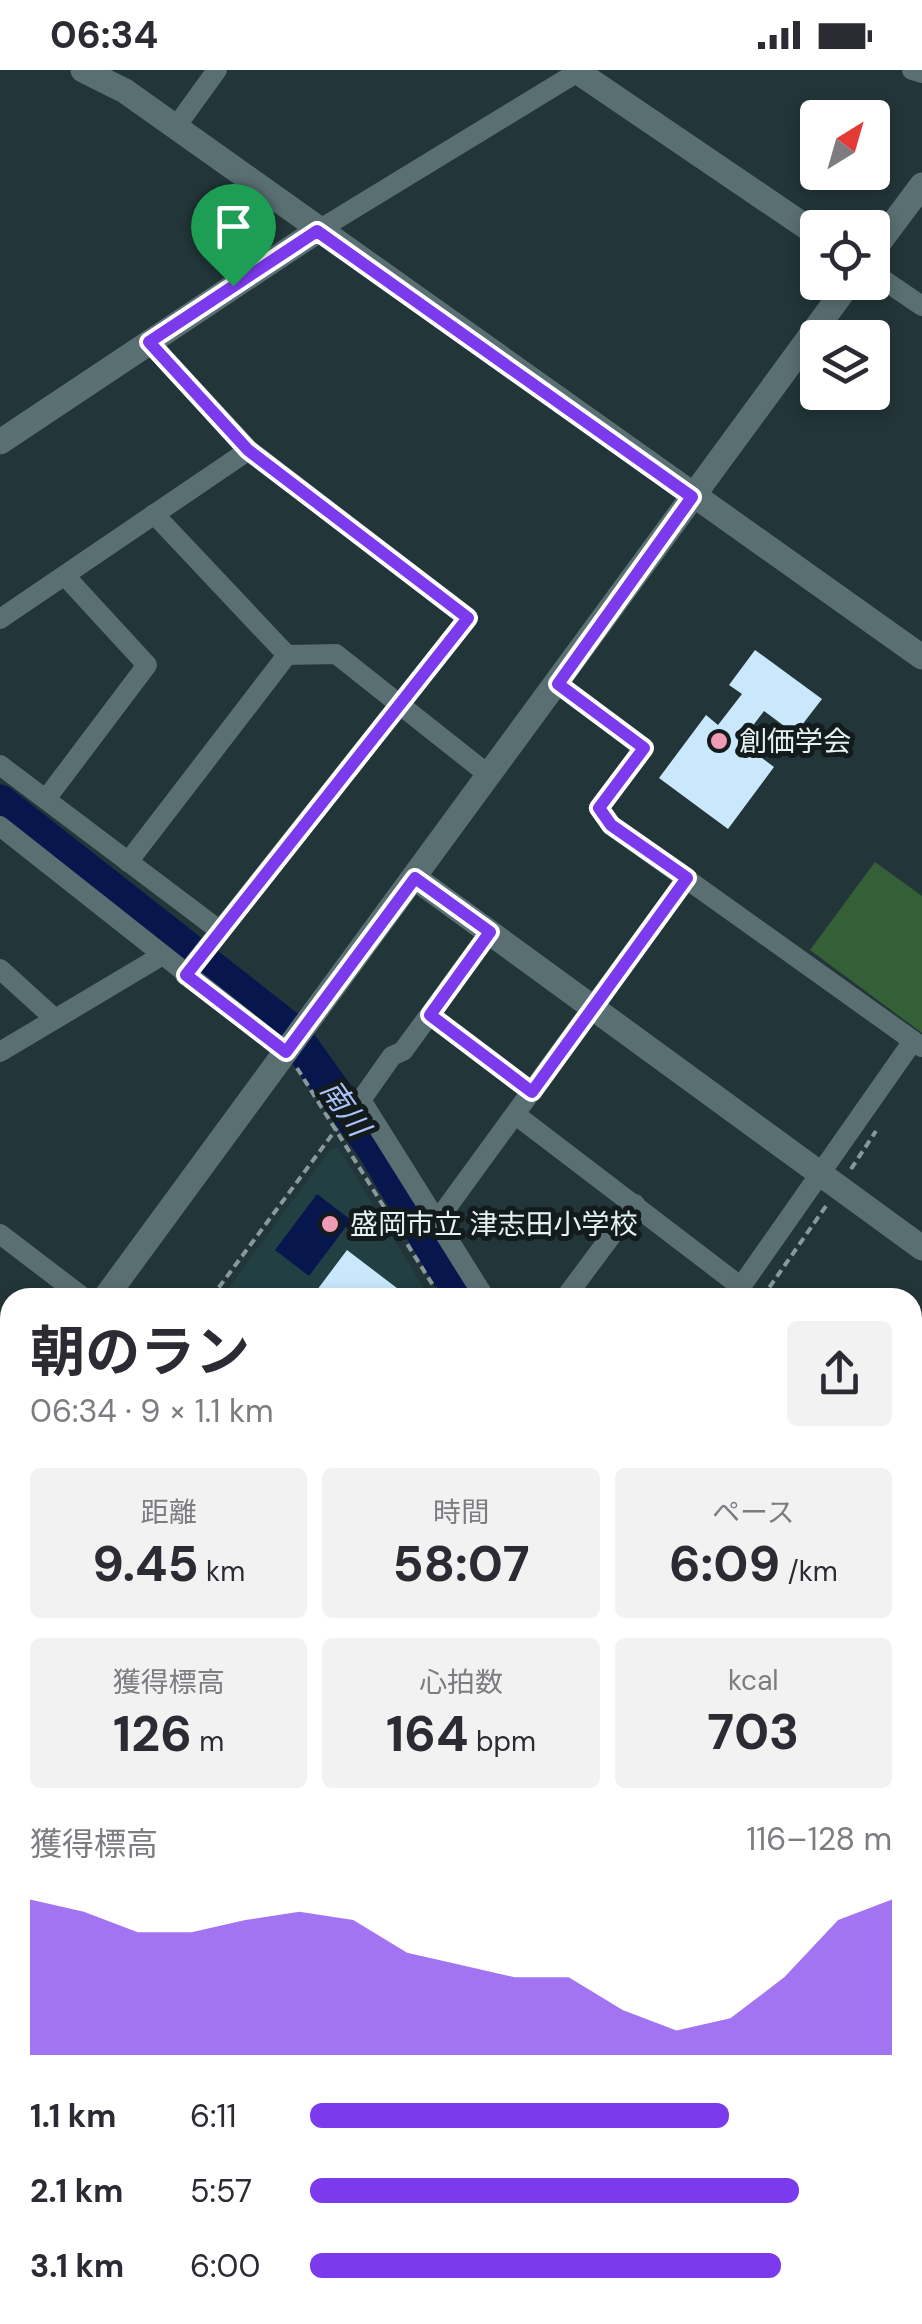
<!DOCTYPE html>
<html lang="ja">
<head>
<meta charset="utf-8">
<style>
  body { margin:0; font-family:"DM Sans","Noto Sans JP",sans-serif; background:#f2f2f3; color:#2b2b33; height:100vh; display:flex; flex-direction:column; font-size:38px; white-space:nowrap }
  * { box-sizing:border-box; margin:0 }
  p { font-size:32px; color:#7c7c81 }
  .icon { flex:none; width:55px; height:55px; fill:none; stroke:currentColor; stroke-width:2; stroke-linecap:round; stroke-linejoin:round }
  .map { position:relative; flex:1; overflow:hidden }
  .details { position:absolute; left:0px; top:1218px; width:922px; height:1038px; display:flex; flex-direction:column; background:#fff; border-radius:30px 30px 0 0; box-shadow:0 5px 15px #0003 }
  .details>* { flex:none }
  .needle { width:65px; rotate:37deg }
  .controls { position:absolute; left:800px; top:30px; display:grid; gap:20px }
  .controls a { display:grid; place-items:center; width:90px; height:90px; border-radius:10px; background:#fff; box-shadow:0 5px 15px #0003; font-size:50px }
  .pin { position:absolute; display:grid; place-items:center; width:85px; height:85px; color:#fff; margin:-102px -42px; border-radius:50% 50% 50% 0; rotate:-45deg; box-shadow:0 0 10px #0007 }
  .pin .icon { rotate:45deg }
  .round { display:grid; place-items:center; flex:none; width:105px; height:105px; border-radius:10px; background:#f2f2f3 }
  .summary { display:flex; align-items:center; justify-content:space-between; height:170px; padding:0 30px }
  h1 { font-size:55px; font-weight:700; line-height:75px }
  .figures { display:grid; grid-template-columns:repeat(3,1fr); gap:15px; height:170px; padding:10px 30px }
  .figures div { display:grid; align-content:center; border-radius:10px; background:#f2f2f3; text-align:center }
  .figures b { font-size:50px; font-weight:700 }
  .figures small { font-size:28px; font-weight:400 }
  .figures p { font-size:28px }
  .chart { height:280px; padding:20px 30px }
  .chart p { display:flex; justify-content:space-between }
  .chart svg { width:100%; height:180px; margin-top:10px; fill:#7c3aed; opacity:.7 }
  ul { padding:0 30px; list-style:none; font-size:32px }
  li { display:grid; grid-template-columns:160px 120px 1fr; align-items:center; height:75px }
  li i { height:25px; border-radius:12px; background:#7c3aed }
  .status { display:flex; justify-content:space-between; align-items:center; height:70px; padding:0 50px; background:#fff; direction:ltr }
  .status svg { height:28px; fill:currentColor }
  .map>svg:first-child { display:block }
</style>
</head>
<body>
<div class="status"><b>06:34</b><svg viewBox="0 0 49 12"><path d="M0 12V9h3v3zM5 12V6h3v6zM10 12V3h3v9zM15 12V0h3v12zM26 1h20v11H26zM47 4h2v5h-2z"/></svg></div>
<div class="map">
<svg width="922" height="2254" viewBox="0 0 922 2254">
  <rect width="100%" height="100%" fill="#223538"/>
  <polygon fill="#223f42" points="338,1077 429,1227 221,1228 330,1080"/>
  <g fill="#355f36">
    <polygon points="875,792 922,826 922,963 810,880"/>
    <polygon points="0,1493 10,1500 10,1869 0,1862"/>
  </g>
  <polygon fill="#08164e" points="317,1124 351,1150 309,1206 275,1180"/>
  <g fill="none" stroke-linecap="round" stroke-linejoin="round">
    <g stroke="#08164e" stroke-width="35">
      <polyline points="0,732 289,959 374,1078 462,1228"/>
      <polyline points="912,1892 922,1906"/>
    </g>
  </g>
  <g fill="#c9e8fb">
    <polygon points="755,580 822,629 795,664 764,641 745,666 758,676 754,682 774,697 728,759 659,708 706,645 718,655 742,624 729,615"/>
    <polygon points="347,1180 410,1228 311,1228"/>
  </g>
  <g fill="none" stroke-linecap="round" stroke-linejoin="round">
    <g stroke="#89989a" stroke-width="4" stroke-dasharray="8 5" stroke-linecap="butt">
      <polyline points="297,998 441,1228"/>
      <polyline points="851,1099 876,1061"/>
      <polyline points="211,1228 337,1058"/>
      <polyline points="762,1228 826,1136"/>
      <polyline points="0,1481 10,1489"/>
    </g>
    <g stroke="#5a6f72" stroke-width="20">
      <polyline points="912,0 922,3"/>
      <polyline points="175,58 217,0"/>
      <polyline points="317,161 581,0"/>
      <polyline points="872,202 922,236"/>
      <polyline points="149,272 249,380 468,548 185,905"/>
      <polyline points="154,444 287,585 336,584 490,706"/>
      <polyline points="0,549 249,380"/>
      <polyline points="558,614 644,678 599,738 611,755 922,977"/>
      <polyline points="0,695 219,860"/>
      <polyline points="46,729 147,595 66,507"/>
      <polyline points="0,756 286,982"/>
      <polyline points="128,792 287,585"/>
      <polyline points="0,899 55,949"/>
      <polyline points="430,945 532,1022"/>
      <polyline points="0,982 161,886"/>
      <polyline points="516,1045 740,1216"/>
      <polyline points="437,1151 687,808"/>
      <polyline points="0,1164 84,1228"/>
      <polyline points="485,1228 361,1030 392,986 403,981 490,862"/>
      <polyline points="565,1228 635,1134"/>
      <polyline points="733,1228 913,971"/>
      <polyline points="912,1344 922,1352"/>
      <polyline points="912,1641 922,1644"/>
      <polyline points="912,2078 922,2081"/>
      <polyline points="0,2079 9,2066"/>
      <polyline points="0,2210 10,2218"/>
      <polyline points="48,2245 60,2254"/>
      <polyline points="300,2245 317,2254"/>
      <polyline points="216,2254 219,2245"/>
    </g>
    <g stroke="#5a6f72" stroke-width="25">
      <polyline points="83,0 125,21 922,587"/>
      <polyline points="575,0 818,165"/>
      <polyline points="872,182 922,115"/>
      <polyline points="0,372 317,161"/>
      <polyline points="415,808 922,1178"/>
      <polyline points="105,1228 850,212"/>
      <polyline points="0,1370 10,1357"/>
      <polyline points="912,1810 922,1781"/>
      <polyline points="0,1880 10,1887"/>
      <polyline points="595,2245 613,2254"/>
      <polyline points="773,2254 776,2245"/>
    </g>
  </g>
  <g fill="none" stroke-linecap="round" stroke-linejoin="round">
    <defs>
      <polygon id="route" points="317,161 692,427 558,614 644,678 599,738 611,755 687,808 532,1022 430,945 490,862 415,808 286,982 186,905 468,548 248,380 149,272"/>
    </defs>
    <use href="#route" stroke="#fff" stroke-width="20"/>
    <use href="#route" stroke="#7c3aed" stroke-width="12"/>
  </g>
  <g fill="#f09ab6" stroke="#131b1c" stroke-width="4">
    <circle cx="719" cy="671" r="10"/>
    <circle cx="330" cy="1154" r="10"/>
  </g>
  <g text-anchor="middle" stroke-width="10" stroke-linejoin="round" paint-order="stroke">
    <g font-size="28" fill="#e6f1f2" stroke="#131b1c" text-anchor="start">
      <text x="739" y="681">創価学会</text>
      <text x="350" y="1164">盛岡市立 津志田小学校</text>
    </g>
    <g font-size="30" font-style="italic" fill="#acc3f9" stroke="#131b1c">
      <text transform="translate(345 1038) rotate(55)" y="10">南川</text>
    </g>
  </g>
</svg>
<div class="controls">
<a><svg class="needle" viewBox="-14 -14 28 28"><path d="M0-13l5 13h-10z" fill="#e53935"/><path d="M0 13l5-13h-10z" fill="#7c7c81"/></svg></a>
<a><svg class="icon" aria-label="locate" viewBox="0 0 24 24"><circle cx="12" cy="12" r="6"/><path d="M12 2v4M12 18v4M2 12h4M18 12h4"/></svg></a>
<a><svg class="icon" aria-label="layers" viewBox="0 0 24 24"><path d="M12 4l9 5-9 5-9-5zM3 14l9 5 9-5"/></svg></a>
</div>
<div class="pin" style="left:233px;top:216px;background:#1e9e55"><svg class="icon" aria-label="arrive" viewBox="0 0 24 24"><path d="M6 21V4h12l-3 4 3 4H6"/></svg></div>
<section class="details">
<div class="summary"><div><h1>朝のラン</h1><p>06:34 · 9 × 1.1 km</p></div><a class="round"><svg class="icon" aria-label="share" viewBox="0 0 24 24"><path d="M12 15V3M7 8l5-5 5 5M5 13v7h14v-7"/></svg></a></div>
<div class="figures">
<div><p>距離</p><b>9.45<small> km</small></b></div>
<div><p>時間</p><b>58:07</b></div>
<div><p>ペース</p><b>6:09<small> /km</small></b></div>
</div>
<div class="figures">
<div><p>獲得標高</p><b>126<small> m</small></b></div>
<div><p>心拍数</p><b>164<small> bpm</small></b></div>
<div><p>kcal</p><b>703</b></div>
</div>
<div class="chart"><p><span>獲得標高</span>116–128 m</p>
<svg viewBox="0 0 160 44" preserveAspectRatio="none"><path d="M0 44V6L10 9L20 14L30 14L40 11L50 9L60 11L70 19L80 22L90 25L100 25L110 33L120 38L130 35L140 25L150 11L160 6V44z"/></svg>
</div>
<ul>
<li><b>1.1 km</b>6:11<i style="width:72%"></i></li>
<li><b>2.1 km</b>5:57<i style="width:84%"></i></li>
<li><b>3.1 km</b>6:00<i style="width:81%"></i></li>
</ul>
</section>
</div>
</body>
</html>
